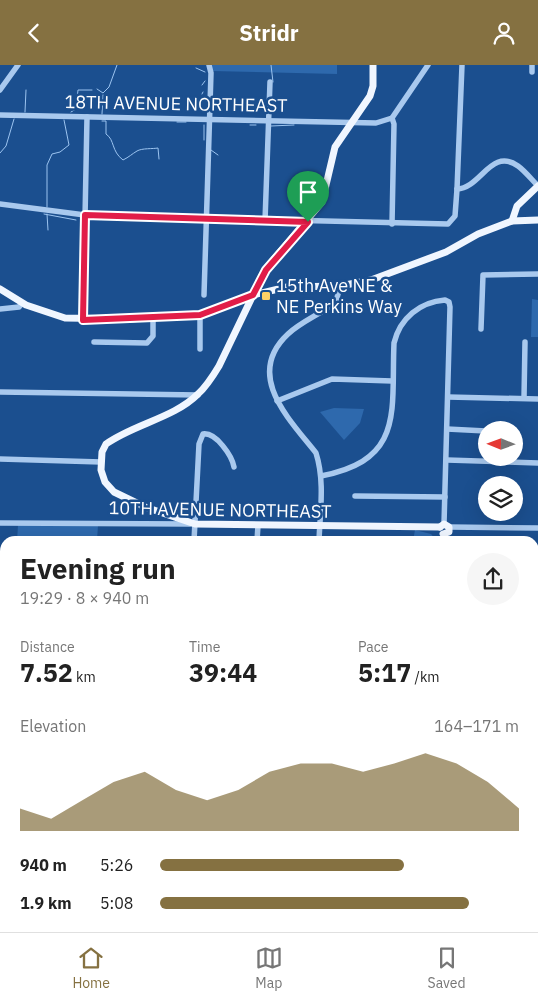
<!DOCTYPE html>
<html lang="en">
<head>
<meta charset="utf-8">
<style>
  body { margin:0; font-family:"IBM Plex Sans",sans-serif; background:#f6f6f6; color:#222; height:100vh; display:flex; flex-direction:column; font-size:19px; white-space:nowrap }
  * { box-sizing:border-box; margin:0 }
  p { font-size:16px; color:#767676 }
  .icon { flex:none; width:28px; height:28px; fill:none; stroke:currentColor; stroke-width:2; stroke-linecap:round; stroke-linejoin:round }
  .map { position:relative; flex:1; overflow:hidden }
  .panel { position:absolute; left:0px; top:471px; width:539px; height:396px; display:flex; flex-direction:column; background:#fff; border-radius:15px 15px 0 0; box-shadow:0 5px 20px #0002 }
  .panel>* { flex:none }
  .needle { width:32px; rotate:271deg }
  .fabs { position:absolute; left:478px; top:356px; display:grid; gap:10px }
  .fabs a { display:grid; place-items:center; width:45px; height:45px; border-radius:50%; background:#fff; box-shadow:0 5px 20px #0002; font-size:25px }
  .pin { position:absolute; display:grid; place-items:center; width:42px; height:42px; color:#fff; margin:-51px -21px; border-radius:50% 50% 50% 0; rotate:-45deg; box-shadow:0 0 5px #0007 }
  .pin .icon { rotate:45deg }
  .round { display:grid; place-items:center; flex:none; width:52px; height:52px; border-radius:26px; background:#f6f6f6 }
  .headline { display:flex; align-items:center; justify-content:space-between; height:85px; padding:0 20px }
  h1 { font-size:28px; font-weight:800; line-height:38px }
  .figures { display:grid; grid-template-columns:repeat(3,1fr); gap:8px; height:85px; padding:5px 20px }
  .figures div { display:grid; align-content:center }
  .figures b { font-size:25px; font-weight:800 }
  .figures small { font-size:14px; font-weight:400 }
  .figures p { font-size:14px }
  .chart { height:140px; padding:10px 20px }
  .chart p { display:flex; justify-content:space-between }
  .chart svg { width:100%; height:90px; margin-top:5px; fill:#857141; opacity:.7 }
  ul { padding:0 20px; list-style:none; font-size:16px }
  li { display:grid; grid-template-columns:80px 60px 1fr; align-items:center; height:38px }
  li i { height:12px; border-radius:6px; background:#857141 }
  header { display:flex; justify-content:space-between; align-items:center; height:65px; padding:0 20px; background:#857141; color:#fff; font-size:22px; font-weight:800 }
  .dock { display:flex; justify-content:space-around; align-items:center; height:70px; border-top:1px solid #e0e0e0; background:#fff; font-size:14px; color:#767676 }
  .dock a { display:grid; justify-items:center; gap:2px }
  .dock .selected { color:#857141 }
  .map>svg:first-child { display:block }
</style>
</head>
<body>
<header><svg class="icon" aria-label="back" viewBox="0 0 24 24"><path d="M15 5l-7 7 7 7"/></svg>Stridr<svg class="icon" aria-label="person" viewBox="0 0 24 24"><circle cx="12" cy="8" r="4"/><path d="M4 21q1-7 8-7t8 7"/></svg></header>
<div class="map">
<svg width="538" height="867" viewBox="0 0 538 867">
  <rect width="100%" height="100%" fill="#1b4f8f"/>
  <g fill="#2e69ad">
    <polygon points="212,0 337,0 337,9 212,6"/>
    <polygon points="532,234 538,235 538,272 531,272"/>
    <polygon points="334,343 364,344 360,358 344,375 320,347"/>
    <polygon points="18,460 98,460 97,476 17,476"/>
    <polygon points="415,465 431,469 437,476 413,476"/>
    <polygon points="55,862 205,862 205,867 54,867"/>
  </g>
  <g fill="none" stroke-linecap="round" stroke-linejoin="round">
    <g stroke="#9cc4f0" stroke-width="1">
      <polyline points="271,0 273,17"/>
      <polyline points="196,3 205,7"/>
      <polyline points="202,20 205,16"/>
      <polyline points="97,24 103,28 109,22 117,0"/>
      <polyline points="202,29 203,27"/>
      <polyline points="25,47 26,25"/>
      <polyline points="71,47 76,44 78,25 92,25"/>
      <polyline points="102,49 103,30"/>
      <path d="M102,56h4v13c9,6 5,17 17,26 6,-3 9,-6 14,-9 5,-3 16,-2 21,-3l1,11"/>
      <polyline points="177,57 186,57"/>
      <polyline points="250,60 256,60"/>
      <polyline points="271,61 294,60"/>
      <polyline points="204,75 204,60"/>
      <polyline points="211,85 218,90"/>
      <polyline points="0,88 6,81 14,54"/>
      <polyline points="47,142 47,100 52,89 60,87 69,80 64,55"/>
      <polyline points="44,149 76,155"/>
      <polyline points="47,149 48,165"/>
    </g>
    <g stroke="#a9c9ee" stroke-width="5.5">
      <polyline points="532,0 532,7"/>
      <polyline points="0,25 18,0"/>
      <polyline points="0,50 376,58 392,53 428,0"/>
      <path d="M457,124c24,-1 34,-42 61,-23 7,5 14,14 20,20"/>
      <polyline points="0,139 85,150 448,159 455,151 457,124 462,0"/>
      <polyline points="265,156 270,17"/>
      <polyline points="392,159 394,59 392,53"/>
      <polyline points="204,230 211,8 209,0"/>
      <polyline points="0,244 19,242 22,238"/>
      <polyline points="83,255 87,52"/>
      <polyline points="481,264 483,210 538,209"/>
      <polyline points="94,277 147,278 153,271 153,253"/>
      <polyline points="200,284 200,250"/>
      <polyline points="0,327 198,330"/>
      <polyline points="448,332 538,334"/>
      <polyline points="524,333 525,277"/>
      <polyline points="277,336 332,314 392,316"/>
      <polyline points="447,364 486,366"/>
      <polyline points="0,394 101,397"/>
      <polyline points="447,395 538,398"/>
      <path d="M321,411c84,-16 70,-65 73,-133 6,-25 26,-41 51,-43l4,2 1,5 -6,217"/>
      <polyline points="355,431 445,432"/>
      <polyline points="0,458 190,459"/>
      <polyline points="449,462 538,463"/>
      <path d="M194,476l5,-97 4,-10c13,-2 29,22 31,33"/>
      <polyline points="257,476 258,460"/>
      <path d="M319,476c1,-29 6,-60 -3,-88 -27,-34 -72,-78 -28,-119 14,-13 33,-20 48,-32l4,-16"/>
      <polyline points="534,528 538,528"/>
      <polyline points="534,590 538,590"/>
      <polyline points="534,633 538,633"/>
      <polyline points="0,652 5,652"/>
      <polyline points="534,682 538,684"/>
      <polyline points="0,717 5,717"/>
      <polyline points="0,844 5,844"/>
      <polyline points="534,847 538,847"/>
      <polyline points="22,867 22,862"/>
    </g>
    <g stroke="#f0f6ff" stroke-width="7">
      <path d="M373,0v21l-3,10 -35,51 -13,55 -57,68 -46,96c-6,10 -12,20 -21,28 -24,24 -64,30 -92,50l-4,8 -1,18 4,12 9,10 31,15 50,17 245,3"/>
      <polyline points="512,156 517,141 538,121"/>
      <polyline points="0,224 26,240 65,253 128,254 200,250 253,230 287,222 340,221 371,215 446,187 478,169 512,156 538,155"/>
      <polyline points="440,462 444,459 449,462 449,467 443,469"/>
      <polyline points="431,867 431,862"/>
    </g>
    <g stroke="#fff" stroke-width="8">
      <polyline points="0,600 5,601"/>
      <polyline points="0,615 5,617"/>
      <polyline points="534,726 538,728"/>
      <polyline points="534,742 538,744"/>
    </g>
    <g stroke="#fff" stroke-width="1">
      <polyline points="0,587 5,588"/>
      <polyline points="534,697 538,700"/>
    </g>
  </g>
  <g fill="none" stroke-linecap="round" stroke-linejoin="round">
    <defs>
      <polygon id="route" points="85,150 308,157 266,205 253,230 200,250 83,255"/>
    </defs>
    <use href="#route" stroke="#fff" stroke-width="10"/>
    <use href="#route" stroke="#e11d48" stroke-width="6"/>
  </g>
  <rect fill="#ffd166" stroke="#1b4f8f" stroke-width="2" x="261" y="226" width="10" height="10" rx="2.5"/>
  <g text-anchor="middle" stroke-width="5" stroke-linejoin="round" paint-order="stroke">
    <g font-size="18" fill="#fff" stroke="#1b4f8f">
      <text transform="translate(176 39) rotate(1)" y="6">18TH AVENUE NORTHEAST</text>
      <text transform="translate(220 445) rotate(1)" y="6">10TH AVENUE NORTHEAST</text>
    </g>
    <g font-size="18" fill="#fff" stroke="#1b4f8f" text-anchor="start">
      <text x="276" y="227">15th Ave NE &amp;<tspan x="276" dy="21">NE Perkins Way</tspan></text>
    </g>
  </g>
</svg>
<div class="fabs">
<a><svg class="needle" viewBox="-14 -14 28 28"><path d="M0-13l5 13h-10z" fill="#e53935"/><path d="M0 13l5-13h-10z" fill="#767676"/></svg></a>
<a><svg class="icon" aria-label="layers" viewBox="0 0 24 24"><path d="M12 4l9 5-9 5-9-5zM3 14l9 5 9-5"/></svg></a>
</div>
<div class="pin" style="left:308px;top:157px;background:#1e9e55"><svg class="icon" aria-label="arrive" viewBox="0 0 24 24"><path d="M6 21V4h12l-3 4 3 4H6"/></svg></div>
<section class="panel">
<div class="headline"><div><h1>Evening run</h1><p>19:29 · 8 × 940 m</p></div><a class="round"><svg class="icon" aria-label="share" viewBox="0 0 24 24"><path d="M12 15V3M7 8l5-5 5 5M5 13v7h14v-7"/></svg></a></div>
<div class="figures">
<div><p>Distance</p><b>7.52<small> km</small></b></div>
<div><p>Time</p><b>39:44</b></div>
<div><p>Pace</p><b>5:17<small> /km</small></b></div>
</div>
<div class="chart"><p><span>Elevation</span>164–171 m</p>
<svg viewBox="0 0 160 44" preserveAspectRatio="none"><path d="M0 44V33L10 38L20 29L30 20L40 15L50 24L60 29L70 24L80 15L90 11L100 11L110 15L120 11L130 6L140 11L150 20L160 33V44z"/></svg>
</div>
<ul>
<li><b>940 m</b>5:26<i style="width:68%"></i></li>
<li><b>1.9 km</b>5:08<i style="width:86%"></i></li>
</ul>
</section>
</div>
<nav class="dock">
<a class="selected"><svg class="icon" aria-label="home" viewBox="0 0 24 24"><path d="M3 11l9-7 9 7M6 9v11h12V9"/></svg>Home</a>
<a><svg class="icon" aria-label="map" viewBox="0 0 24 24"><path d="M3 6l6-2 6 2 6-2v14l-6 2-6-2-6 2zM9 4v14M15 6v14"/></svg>Map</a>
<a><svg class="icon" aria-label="saved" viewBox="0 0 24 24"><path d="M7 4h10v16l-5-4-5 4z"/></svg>Saved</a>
</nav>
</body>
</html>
